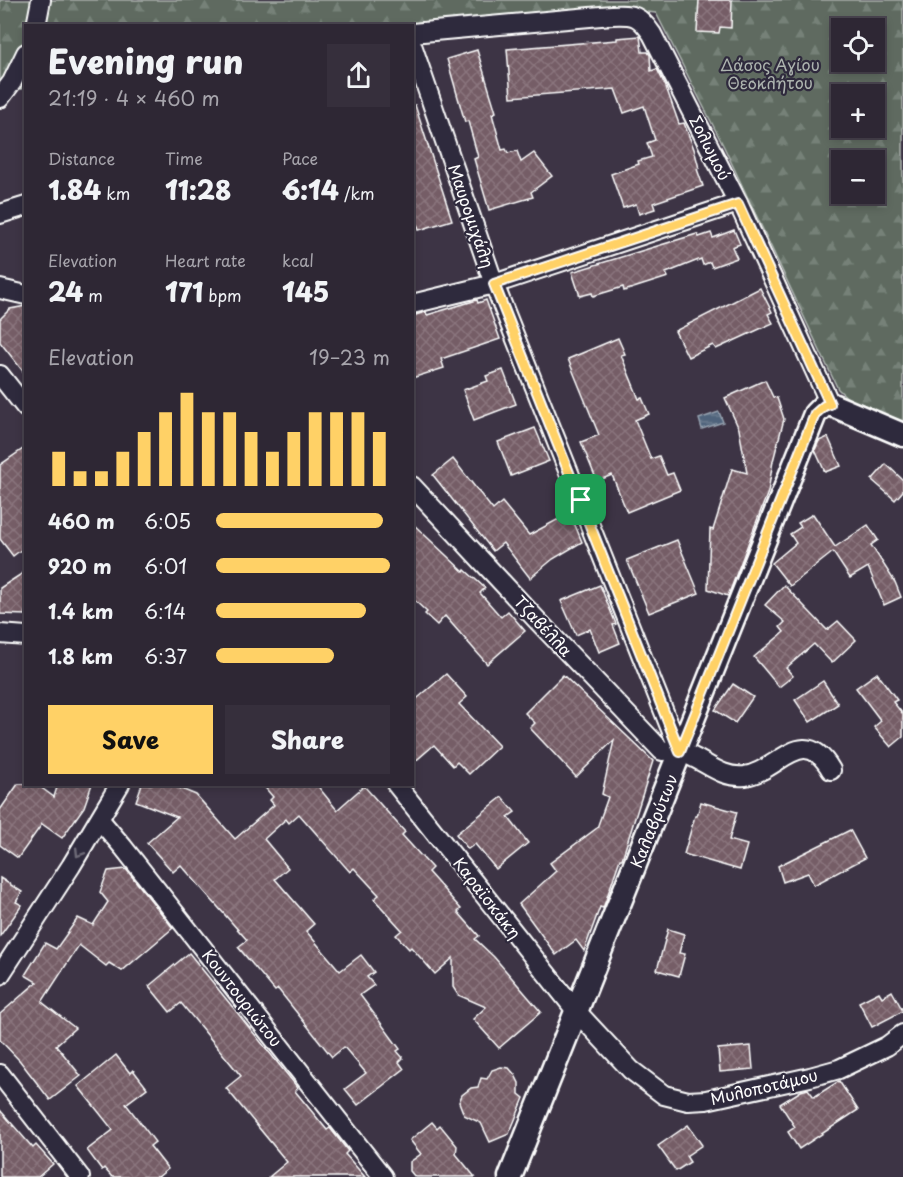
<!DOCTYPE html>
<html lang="en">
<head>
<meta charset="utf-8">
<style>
  body { margin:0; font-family:"Playpen Sans",sans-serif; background:#362f3c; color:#f1f3f6; height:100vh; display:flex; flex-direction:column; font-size:22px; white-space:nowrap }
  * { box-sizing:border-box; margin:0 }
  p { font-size:20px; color:#a7a5ac }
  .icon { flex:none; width:33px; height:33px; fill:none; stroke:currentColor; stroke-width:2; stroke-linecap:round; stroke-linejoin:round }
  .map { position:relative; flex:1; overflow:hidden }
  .drawer { position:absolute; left:24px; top:24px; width:390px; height:762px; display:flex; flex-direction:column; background:#2e2734; border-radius:0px; box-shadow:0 3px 9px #0003,0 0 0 2px #49444f }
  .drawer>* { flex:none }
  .controls { position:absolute; left:831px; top:18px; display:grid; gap:12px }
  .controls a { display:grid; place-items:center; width:54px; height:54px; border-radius:0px; background:#2e2734; box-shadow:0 3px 9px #0003,0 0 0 2px #49444f; font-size:30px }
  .pin { position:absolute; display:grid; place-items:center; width:51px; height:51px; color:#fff; margin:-26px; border-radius:12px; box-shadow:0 3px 9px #0006 }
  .round { display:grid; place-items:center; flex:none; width:63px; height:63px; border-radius:0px; background:#362f3c }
  .headline { display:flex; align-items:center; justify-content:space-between; height:102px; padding:0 24px }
  h1 { font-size:33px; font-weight:800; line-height:45px }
  .stats { display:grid; grid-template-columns:repeat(3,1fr); gap:9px; height:102px; padding:6px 24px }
  .stats div { display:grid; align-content:center }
  .stats b { font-size:26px; font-weight:800 }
  .stats small { font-size:16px; font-weight:400 }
  .stats p { font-size:16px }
  .chart { height:168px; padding:12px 24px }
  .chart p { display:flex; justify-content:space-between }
  .chart svg { width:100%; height:108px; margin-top:6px; stroke:#ffd166; stroke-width:6 }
  .cta { display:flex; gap:12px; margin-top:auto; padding:12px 24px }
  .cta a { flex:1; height:69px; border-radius:0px; background:#ffd166; color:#111; font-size:24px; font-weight:800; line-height:69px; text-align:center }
  .cta a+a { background:#362f3c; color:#f1f3f6 }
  ul { padding:0 24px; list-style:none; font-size:20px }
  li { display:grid; grid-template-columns:96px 72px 1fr; align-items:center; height:45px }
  li i { height:15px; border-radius:8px; background:#ffd166 }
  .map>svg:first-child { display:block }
</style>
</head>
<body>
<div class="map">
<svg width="903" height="1177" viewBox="0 0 903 1177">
  <defs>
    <pattern id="forest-firs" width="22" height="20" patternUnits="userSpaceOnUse" patternTransform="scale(1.5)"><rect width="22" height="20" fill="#5e6b60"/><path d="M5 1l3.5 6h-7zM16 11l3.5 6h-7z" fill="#768178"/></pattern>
    <pattern id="water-rules" width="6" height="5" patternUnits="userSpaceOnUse" patternTransform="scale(1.5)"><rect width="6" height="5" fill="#50647b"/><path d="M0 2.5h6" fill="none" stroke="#6a7b8f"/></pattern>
    <pattern id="building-cross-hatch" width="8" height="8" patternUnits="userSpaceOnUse" patternTransform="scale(1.5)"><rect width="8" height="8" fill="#755d66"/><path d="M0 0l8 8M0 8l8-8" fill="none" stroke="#8a757d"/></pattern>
  </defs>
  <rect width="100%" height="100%" fill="#3d3445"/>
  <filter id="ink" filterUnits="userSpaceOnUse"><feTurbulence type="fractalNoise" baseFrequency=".0167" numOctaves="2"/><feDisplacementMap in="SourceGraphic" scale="12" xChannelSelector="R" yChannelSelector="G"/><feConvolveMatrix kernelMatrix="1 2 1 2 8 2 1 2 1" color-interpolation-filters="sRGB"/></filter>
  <g filter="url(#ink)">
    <path fill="url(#forest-firs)" stroke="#aeb5b0" stroke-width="1.5" fill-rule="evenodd" d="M0,0h903v425l-48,-20 -17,-16 -114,-242 -68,-134 -19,-2 -225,15h-386l-1,62 -25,6zM842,28h32v34h-32zM842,94h32v34h-32zM842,160h32v34h-32z"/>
    <polygon fill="url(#water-rules)" stroke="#96a2b0" stroke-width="1.5" points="719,412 723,422 702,429 699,419"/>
    <g fill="url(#building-cross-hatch)" stroke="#fff" stroke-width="1.5">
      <polygon points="699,0 732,0 731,28 720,27 719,33 697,32"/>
      <polygon points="640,36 642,52 648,52 650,55 651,71 657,69 666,87 679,124 684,123 694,149 699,168 697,169 703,186 653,203 655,209 639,214 636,204 623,208 611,174 639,164 638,161 652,157 647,143 655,140 644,106 624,113 615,89 511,97 507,49 617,40 617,38"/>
      <polygon points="477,50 496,112 492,114 502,150 506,149 508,153 517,151 521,162 534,153 552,176 531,192 533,197 489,210 474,159 478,157 468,121 465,122 447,59"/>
      <polygon points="412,105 415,105 452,220 419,230 412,208"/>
      <polygon points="734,230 740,244 732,247 737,258 712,267 710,262 703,265 701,259 666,273 668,277 624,291 623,287 593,296 592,293 580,296 572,272 697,234 699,237 711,233 713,238"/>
      <polygon points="760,288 772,312 768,314 773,323 716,349 713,345 688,357 675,331"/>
      <polygon points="477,300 478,303 486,300 500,339 441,359 444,368 412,378 412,316 426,312 427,315"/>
      <polygon points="26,306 26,375 0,342 0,319 10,309"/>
      <polygon points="618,338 625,354 621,355 639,399 642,398 649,414 635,420 651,459 659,456 667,475 673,473 680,490 627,512 612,475 597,481 581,442 599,435 568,359"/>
      <polygon points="503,370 516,404 474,420 463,390 488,381 486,376"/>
      <polygon points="765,380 773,397 777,398 784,419 773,461 768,492 728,596 708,589 710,529 713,530 732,469 747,473 739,429 725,398"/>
      <polygon points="535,428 549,461 511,476 498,442"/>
      <polygon points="828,437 841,466 825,472 815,450 819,441"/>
      <polygon points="26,447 26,546 13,556 0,539 0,465"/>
      <polygon points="453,459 493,510 502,502 529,535 570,513 582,542 553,559 530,578 503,543 493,551 433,475"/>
      <polygon points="886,464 903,480 903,491 895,500 872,480"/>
      <polygon points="813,514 835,547 868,525 878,540 871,545 895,582 901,597 884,605 868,567 850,578 833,552 790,586 772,563 796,543 790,534 801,527 798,523"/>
      <polygon points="412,523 464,572 465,570 485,588 480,593 501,617 508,611 525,631 487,664 445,616 437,625 425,614 427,612 412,598"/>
      <polygon points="677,540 699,593 649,613 627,560"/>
      <polygon points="26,571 26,615 0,614 0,588"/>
      <polygon points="600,585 616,624 613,625 620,643 599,652 590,629 576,635 561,601"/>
      <polygon points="784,585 827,630 838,621 856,640 832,663 814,644 786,668 793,676 779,687 754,657 784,632 780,627 785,622 765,605"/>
      <polygon points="877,673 897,700 893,702 903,714 903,737 891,747 874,727 881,721 856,688"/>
      <polygon points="446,674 467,697 459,704 499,746 469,774 457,762 453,766 434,745 412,764 412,703"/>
      <polygon points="563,675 653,761 622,859 620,859 606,900 603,908 600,907 584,951 576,940 556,955 519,904 556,871 550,863 597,828 608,797 602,794 614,740 576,777 530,728 535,723 525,713"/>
      <polygon points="823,681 838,704 810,722 795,700"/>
      <polygon points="733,684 753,697 735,723 715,710"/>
      <polygon points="18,784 36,784 54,797 58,784 92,784 84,807 62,838 42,824 18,858 0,845 0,810"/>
      <polygon points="142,784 169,784 196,795 235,839 274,805 270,800 273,797 262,784 316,784 337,810 364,786 405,832 402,835 432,868 428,872 461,909 458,912 479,936 475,939 494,957 541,1012 499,1048 473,1019 486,1007 458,995 453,987 453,958 435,974 411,947 409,949 396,935 402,930 374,899 379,895 354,868 350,872 299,814 289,823 286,819 264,839 288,868 275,879 314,924 306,931 340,971 361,955 374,972 367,977 374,985 360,995 400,1049 397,1051 403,1058 399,1062 404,1069 358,1105 345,1089 366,1073 344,1047 332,1057 278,989 275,991 238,947 247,940 181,865 173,872 147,843 177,817 136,801"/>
      <polygon points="502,797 515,812 508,817 528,843 496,869 475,844 468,849 456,834"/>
      <polygon points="701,802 737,812 729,840 747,845 740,870 684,854 695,816 697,816"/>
      <polygon points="850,830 865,858 814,885 808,873 783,882 778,866"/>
      <polygon points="126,869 173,928 122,971 109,963 106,966 79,945 42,1002 75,1028 56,1045 81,1076 50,1100 20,1061 0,1040 0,1014 37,982 25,975 45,943 56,949 78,918 93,925 108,902 100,892 108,871"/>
      <polygon points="0,878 22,892 16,902 22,905 0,936"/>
      <polygon points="668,929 684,934 679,953 685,954 679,976 657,970"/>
      <polygon points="189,953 298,1088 295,1091 327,1130 330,1128 348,1151 345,1154 365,1177 269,1177 287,1162 226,1088 241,1076 181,1003 170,1012 149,986"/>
      <polygon points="892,991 903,1011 872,1027 859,1002 879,992 882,997"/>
      <polygon points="751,1046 753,1069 720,1072 718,1049"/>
      <polygon points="116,1055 130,1073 133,1070 147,1088 126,1104 155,1142 150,1146 168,1169 158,1177 112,1177 104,1168 102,1170 87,1150 113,1130 78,1086"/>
      <polygon points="501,1067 509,1068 515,1075 519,1083 519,1094 524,1098 509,1134 490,1142 481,1123 464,1115 459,1102 462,1095 471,1088 478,1087 481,1078 487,1079 492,1070"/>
      <polygon points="839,1081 858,1110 799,1149 788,1132 795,1127 780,1104 801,1091 808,1089 814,1097"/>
      <polygon points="0,1110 33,1148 36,1145 53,1164 38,1177 0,1177"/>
      <polygon points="432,1122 437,1128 440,1125 457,1146 456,1154 475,1177 415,1177 410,1171 410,1162 421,1154 410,1140"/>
      <polygon points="688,1125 702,1145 686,1156 690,1162 676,1171 658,1146"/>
    </g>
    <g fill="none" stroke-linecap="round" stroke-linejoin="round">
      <defs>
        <g id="minor">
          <polyline points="36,26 41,0"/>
          <path d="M412,33l200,-18c22,-1 27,0 40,19l86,169 92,201"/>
          <polyline points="412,45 494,284 680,752"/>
          <polyline points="0,98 12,82 26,53"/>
          <polyline points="0,214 26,206"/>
          <polyline points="0,289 26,295"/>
          <polyline points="412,304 494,284 738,203"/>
          <polyline points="0,375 26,408"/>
          <path d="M412,486l124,133 126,132c6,0 13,-1 18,1 23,6 39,27 65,24 34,-5 58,-54 86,-6"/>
          <polyline points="0,634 26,636"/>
          <polyline points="396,784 577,1012 631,1070 664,1095 688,1101 706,1100 810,1077 839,1069 887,1046 903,1034"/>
          <polyline points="100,820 123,847 383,1177"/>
          <polyline points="0,975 71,866 120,784"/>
          <polyline points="0,1074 80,1177"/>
        </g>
        <polyline id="tertiary" points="510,1177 815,414 823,406 830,404 903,435"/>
      </defs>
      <use href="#minor" stroke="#fff" stroke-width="22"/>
      <use href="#tertiary" stroke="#fff" stroke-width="27"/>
      <use href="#minor" stroke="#2f2a3d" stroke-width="18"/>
      <use href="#tertiary" stroke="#2f2a3d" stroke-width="22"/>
    </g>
    <defs><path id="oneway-chevron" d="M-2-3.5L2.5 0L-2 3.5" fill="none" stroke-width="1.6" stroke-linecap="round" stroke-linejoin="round" transform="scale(1.5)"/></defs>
    <use stroke="#6d6a77" href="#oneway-chevron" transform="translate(79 853) rotate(122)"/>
  </g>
  <g fill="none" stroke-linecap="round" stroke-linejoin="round" filter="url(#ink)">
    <defs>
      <polygon id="route" points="738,204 830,404 824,406 815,414 680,752 494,284"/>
    </defs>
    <use href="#route" stroke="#fff" stroke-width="12"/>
    <use href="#route" stroke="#ffd166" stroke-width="8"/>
  </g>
  <g text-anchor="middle" stroke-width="4.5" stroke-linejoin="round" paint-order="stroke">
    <g font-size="16" fill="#aeb5b0" stroke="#2f2a3d">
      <text x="770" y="71">Δάσος Αγίου<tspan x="770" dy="18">Θεοκλήτου</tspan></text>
    </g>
    <g font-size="16" fill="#fff" stroke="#2f2a3d">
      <text transform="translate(710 148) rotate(63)" y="6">Σολωμού</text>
      <text transform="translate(471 216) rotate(71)" y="6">Μαυρομιχάλη</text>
      <text transform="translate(543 626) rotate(47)" y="6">Τζαβέλλα</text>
      <text transform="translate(654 821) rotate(-68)" y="6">Καλαβρύτων</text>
      <text transform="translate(487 898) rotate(52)" y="6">Καραϊσκάκη</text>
      <text transform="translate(242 998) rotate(52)" y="6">Κουντουριώτου</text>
      <text transform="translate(764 1087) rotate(-13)" y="6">Μυλοποτάμου</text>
    </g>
  </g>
</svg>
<div class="controls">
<a><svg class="icon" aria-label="locate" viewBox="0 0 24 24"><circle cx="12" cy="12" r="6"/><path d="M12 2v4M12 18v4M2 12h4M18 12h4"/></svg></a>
<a>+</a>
<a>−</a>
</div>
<div class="pin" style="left:581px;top:500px;background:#1e9e55"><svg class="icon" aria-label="arrive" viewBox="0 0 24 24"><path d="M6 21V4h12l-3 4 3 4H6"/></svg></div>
<section class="drawer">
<div class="headline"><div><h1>Evening run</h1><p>21:19 · 4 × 460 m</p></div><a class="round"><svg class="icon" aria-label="share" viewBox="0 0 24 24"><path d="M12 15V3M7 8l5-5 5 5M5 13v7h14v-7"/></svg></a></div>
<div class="stats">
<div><p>Distance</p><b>1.84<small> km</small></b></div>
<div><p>Time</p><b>11:28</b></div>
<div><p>Pace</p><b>6:14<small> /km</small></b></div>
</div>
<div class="stats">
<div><p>Elevation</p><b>24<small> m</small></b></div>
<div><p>Heart rate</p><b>171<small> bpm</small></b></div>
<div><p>kcal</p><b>145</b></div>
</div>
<div class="chart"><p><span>Elevation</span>19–23 m</p>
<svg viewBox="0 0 160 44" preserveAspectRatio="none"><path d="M5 44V30M15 44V38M25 44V38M35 44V30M45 44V22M55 44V14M65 44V6M75 44V14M85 44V14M95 44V22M105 44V30M115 44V22M125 44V14M135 44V14M145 44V14M155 44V22"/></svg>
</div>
<ul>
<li><b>460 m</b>6:05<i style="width:96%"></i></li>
<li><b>920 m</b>6:01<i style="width:100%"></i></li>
<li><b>1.4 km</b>6:14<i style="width:86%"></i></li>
<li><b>1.8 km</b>6:37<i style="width:68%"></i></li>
</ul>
<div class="cta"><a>Save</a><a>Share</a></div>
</section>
</div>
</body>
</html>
